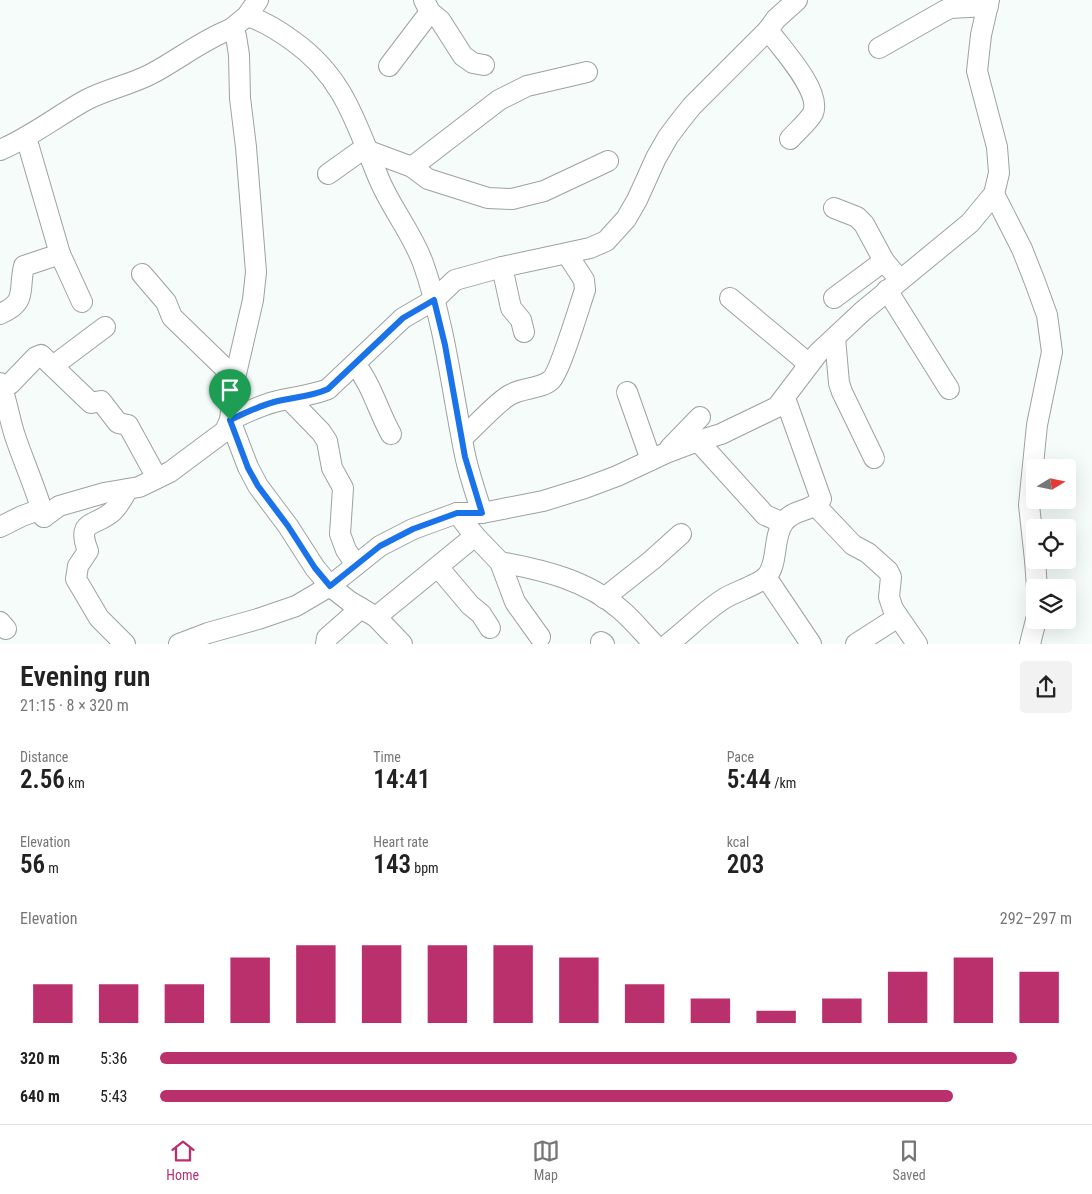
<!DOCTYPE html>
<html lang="en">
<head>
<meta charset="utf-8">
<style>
  body { margin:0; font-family:"Roboto Condensed",sans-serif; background:#f2f2f2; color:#222; height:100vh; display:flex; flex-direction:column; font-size:19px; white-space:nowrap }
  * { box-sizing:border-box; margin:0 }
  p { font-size:16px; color:#767676 }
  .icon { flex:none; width:28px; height:28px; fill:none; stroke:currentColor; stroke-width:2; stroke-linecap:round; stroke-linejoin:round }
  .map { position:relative; height:644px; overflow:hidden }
  .panel { display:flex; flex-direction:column; background:#fff; flex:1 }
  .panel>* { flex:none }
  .needle { width:32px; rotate:80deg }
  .tools { position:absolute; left:1026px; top:459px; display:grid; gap:10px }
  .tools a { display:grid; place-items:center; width:50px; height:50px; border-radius:5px; background:#fff; box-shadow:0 5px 20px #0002; font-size:25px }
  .pin { position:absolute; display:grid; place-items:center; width:42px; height:42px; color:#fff; margin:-51px -21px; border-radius:50% 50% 50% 0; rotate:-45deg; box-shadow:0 0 5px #0007 }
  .pin .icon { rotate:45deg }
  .round { display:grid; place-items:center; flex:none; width:52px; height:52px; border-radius:5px; background:#f2f2f2 }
  .headline { display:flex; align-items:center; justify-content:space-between; height:85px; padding:0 20px }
  h1 { font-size:28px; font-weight:600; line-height:38px }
  .figures { display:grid; grid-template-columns:repeat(3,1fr); gap:8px; height:85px; padding:5px 20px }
  .figures div { display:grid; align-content:center }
  .figures b { font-size:25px; font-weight:600 }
  .figures small { font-size:14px; font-weight:400 }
  .figures p { font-size:14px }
  .chart { height:140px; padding:10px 20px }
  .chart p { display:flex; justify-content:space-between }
  .chart svg { width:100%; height:90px; margin-top:5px; stroke:#b9306d; stroke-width:6 }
  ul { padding:0 20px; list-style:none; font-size:16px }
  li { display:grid; grid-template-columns:80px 60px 1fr; align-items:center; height:38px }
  li i { height:12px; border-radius:6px; background:#b9306d }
  .tabs { display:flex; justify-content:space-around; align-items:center; height:70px; border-top:1px solid #e0e0e0; background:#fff; font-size:14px; color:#767676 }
  .tabs a { display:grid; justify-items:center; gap:2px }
  .tabs .active { color:#b9306d }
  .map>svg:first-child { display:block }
</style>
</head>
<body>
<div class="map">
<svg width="1092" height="644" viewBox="0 0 1092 644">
  <rect width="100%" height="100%" fill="#f6fcfa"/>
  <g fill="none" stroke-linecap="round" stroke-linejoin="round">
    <defs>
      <g id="minor">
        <polyline points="424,0 430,12 440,20 463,56 473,63 484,65"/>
        <path d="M247,16c17,5 31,14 46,25 51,36 63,83 86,138 12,29 33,54 44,84 22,62 29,128 42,192 4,19 11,39 17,58"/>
        <path d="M768,30c13,18 54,61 45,83 -4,8 -17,19 -23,26"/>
        <polyline points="879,48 944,11 950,8 988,6"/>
        <polyline points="389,66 430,12"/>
        <polyline points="26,137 60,254 82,302"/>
        <path d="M0,150c31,-13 57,-34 86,-50 21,-11 44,-15 65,-26 27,-14 51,-34 80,-45"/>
        <polyline points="369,151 412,167 428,179 488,198 512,199 544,191 608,161"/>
        <polyline points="412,167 499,100 527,86 587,72"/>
        <polyline points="328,174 366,147"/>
        <polyline points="994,194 1022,249 1035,282 1047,315 1052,352 1037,425 1029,505 1035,560"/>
        <polyline points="834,208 857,217 864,224 884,261 900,280"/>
        <polyline points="502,267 511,308 521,320 524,332"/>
        <polyline points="142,274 166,302 172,317 235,378"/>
        <polyline points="887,290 949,389"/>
        <polyline points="730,298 809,364"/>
        <polyline points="834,298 884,261"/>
        <path d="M0,314c28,-12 18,-23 24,-48l36,-12"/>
        <polyline points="835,338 839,383 842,392 874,458"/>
        <path d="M355,364c17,21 23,47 36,70"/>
        <polyline points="53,366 105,327"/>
        <path d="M0,383c7,17 9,35 15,53 9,27 21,53 29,81"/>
        <polyline points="10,384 36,357 41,355 91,403 101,401 118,423 128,425 157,478"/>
        <polyline points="627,392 651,460"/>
        <polyline points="289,399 321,432 327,441 332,468 343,488 340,534 346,550 356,565"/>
        <path d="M462,438c14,-12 31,-32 46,-42 13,-9 32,-6 43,-16 9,-8 28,-73 34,-90l-1,-10 -17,-26"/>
        <polyline points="698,441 765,515 783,523"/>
        <polyline points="670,448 700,417"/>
        <polyline points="816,506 853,545 868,553 888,571 891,577 889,597 893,609 917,644"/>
        <polyline points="457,513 475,536 500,562 515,602 540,637"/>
        <polyline points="0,527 22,516 39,510 44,517 59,506 104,493 139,487 170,472 225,431 230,420 235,378 253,300 256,272 246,147 240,98 239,55 236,36 231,29 247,16 258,0"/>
        <polyline points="1035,560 1037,588"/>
        <path d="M500,562c43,8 87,18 121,48 12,10 22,23 33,34"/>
        <polyline points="438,567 470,605 481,614 490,628"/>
        <polyline points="766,577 811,644"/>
        <polyline points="604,598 652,560 681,534"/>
        <polyline points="376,617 475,536"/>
        <polyline points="0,622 6,629"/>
        <polyline points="601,642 604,644"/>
        <path d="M125,644l-26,-26 -23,-39 2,-13 10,-15c-12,-31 6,-24 24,-39 7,-6 11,-15 16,-23"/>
        <polyline points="179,644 208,633 258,619 296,606 330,586 380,546 413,529 457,513 482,513 543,501 585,488 617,476 666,453 698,441 721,434 777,407 818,353 863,311 970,223 994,194 999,173 997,147 977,71 981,35 989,0"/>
        <polyline points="326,644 327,638 361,608"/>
        <path d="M402,644l-26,-27 -27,-16 -19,-15 -15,-18 -27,-42 -30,-40 -10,-19 -18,-47c15,-7 29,-14 44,-18 18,-5 37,-6 54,-13l75,-71 31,-18 21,-20 47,-13 88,-19 16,-7 20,-22 11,-19 19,-42 12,-21 12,-16 12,-15 76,-76 8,-11 21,-19"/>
        <path d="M668,644c19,-14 36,-33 57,-46 10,-6 34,-14 41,-21 13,-13 6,-40 18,-55 10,-14 27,-9 37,-23l-36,-101"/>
        <polyline points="856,644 898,617"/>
        <polyline points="1030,644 1036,620"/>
      </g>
    </defs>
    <use href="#minor" stroke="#9da2a1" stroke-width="22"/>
    <use href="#minor" stroke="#fff" stroke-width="20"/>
  </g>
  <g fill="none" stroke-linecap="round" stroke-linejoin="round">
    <defs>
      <path id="route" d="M434,300l11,45 20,112 17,56h-25l-44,16 -33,17 -50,40 -15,-18 -27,-42 -30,-40 -10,-18 -18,-48c15,-7 29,-14 44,-18 18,-5 37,-5 54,-13l75,-71z"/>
    </defs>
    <use href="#route" stroke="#fff" stroke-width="10"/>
    <use href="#route" stroke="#1a73e8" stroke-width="6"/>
  </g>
</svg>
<div class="tools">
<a><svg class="needle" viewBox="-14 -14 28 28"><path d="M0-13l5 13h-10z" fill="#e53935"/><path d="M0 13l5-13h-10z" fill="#767676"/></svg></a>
<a><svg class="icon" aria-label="locate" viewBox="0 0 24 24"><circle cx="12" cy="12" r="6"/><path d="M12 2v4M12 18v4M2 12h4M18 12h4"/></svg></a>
<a><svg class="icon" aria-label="layers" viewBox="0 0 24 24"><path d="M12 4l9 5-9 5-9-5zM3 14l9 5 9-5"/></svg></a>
</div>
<div class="pin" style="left:230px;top:420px;background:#1e9e55"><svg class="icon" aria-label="arrive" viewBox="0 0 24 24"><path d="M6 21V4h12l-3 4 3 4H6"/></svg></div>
</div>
<section class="panel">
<div class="headline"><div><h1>Evening run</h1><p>21:15 · 8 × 320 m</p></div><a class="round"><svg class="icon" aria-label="share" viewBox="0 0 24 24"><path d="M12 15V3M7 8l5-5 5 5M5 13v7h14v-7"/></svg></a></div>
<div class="figures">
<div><p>Distance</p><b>2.56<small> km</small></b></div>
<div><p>Time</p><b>14:41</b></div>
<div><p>Pace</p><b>5:44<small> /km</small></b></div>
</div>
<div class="figures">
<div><p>Elevation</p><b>56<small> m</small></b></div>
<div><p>Heart rate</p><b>143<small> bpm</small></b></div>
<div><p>kcal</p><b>203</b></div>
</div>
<div class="chart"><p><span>Elevation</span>292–297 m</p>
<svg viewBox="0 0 160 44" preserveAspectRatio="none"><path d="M5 44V25M15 44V25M25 44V25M35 44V12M45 44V6M55 44V6M65 44V6M75 44V6M85 44V12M95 44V25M105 44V32M115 44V38M125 44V32M135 44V19M145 44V12M155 44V19"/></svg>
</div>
<ul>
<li><b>320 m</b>5:36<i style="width:94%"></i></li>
<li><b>640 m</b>5:43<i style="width:87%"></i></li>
</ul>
</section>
<nav class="tabs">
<a class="active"><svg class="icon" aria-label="home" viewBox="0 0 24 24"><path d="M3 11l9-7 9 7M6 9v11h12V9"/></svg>Home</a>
<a><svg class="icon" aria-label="map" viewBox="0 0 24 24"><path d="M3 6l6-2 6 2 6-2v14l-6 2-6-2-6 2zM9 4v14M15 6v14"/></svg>Map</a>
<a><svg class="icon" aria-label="saved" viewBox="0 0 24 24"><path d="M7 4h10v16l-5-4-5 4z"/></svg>Saved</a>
</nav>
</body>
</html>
